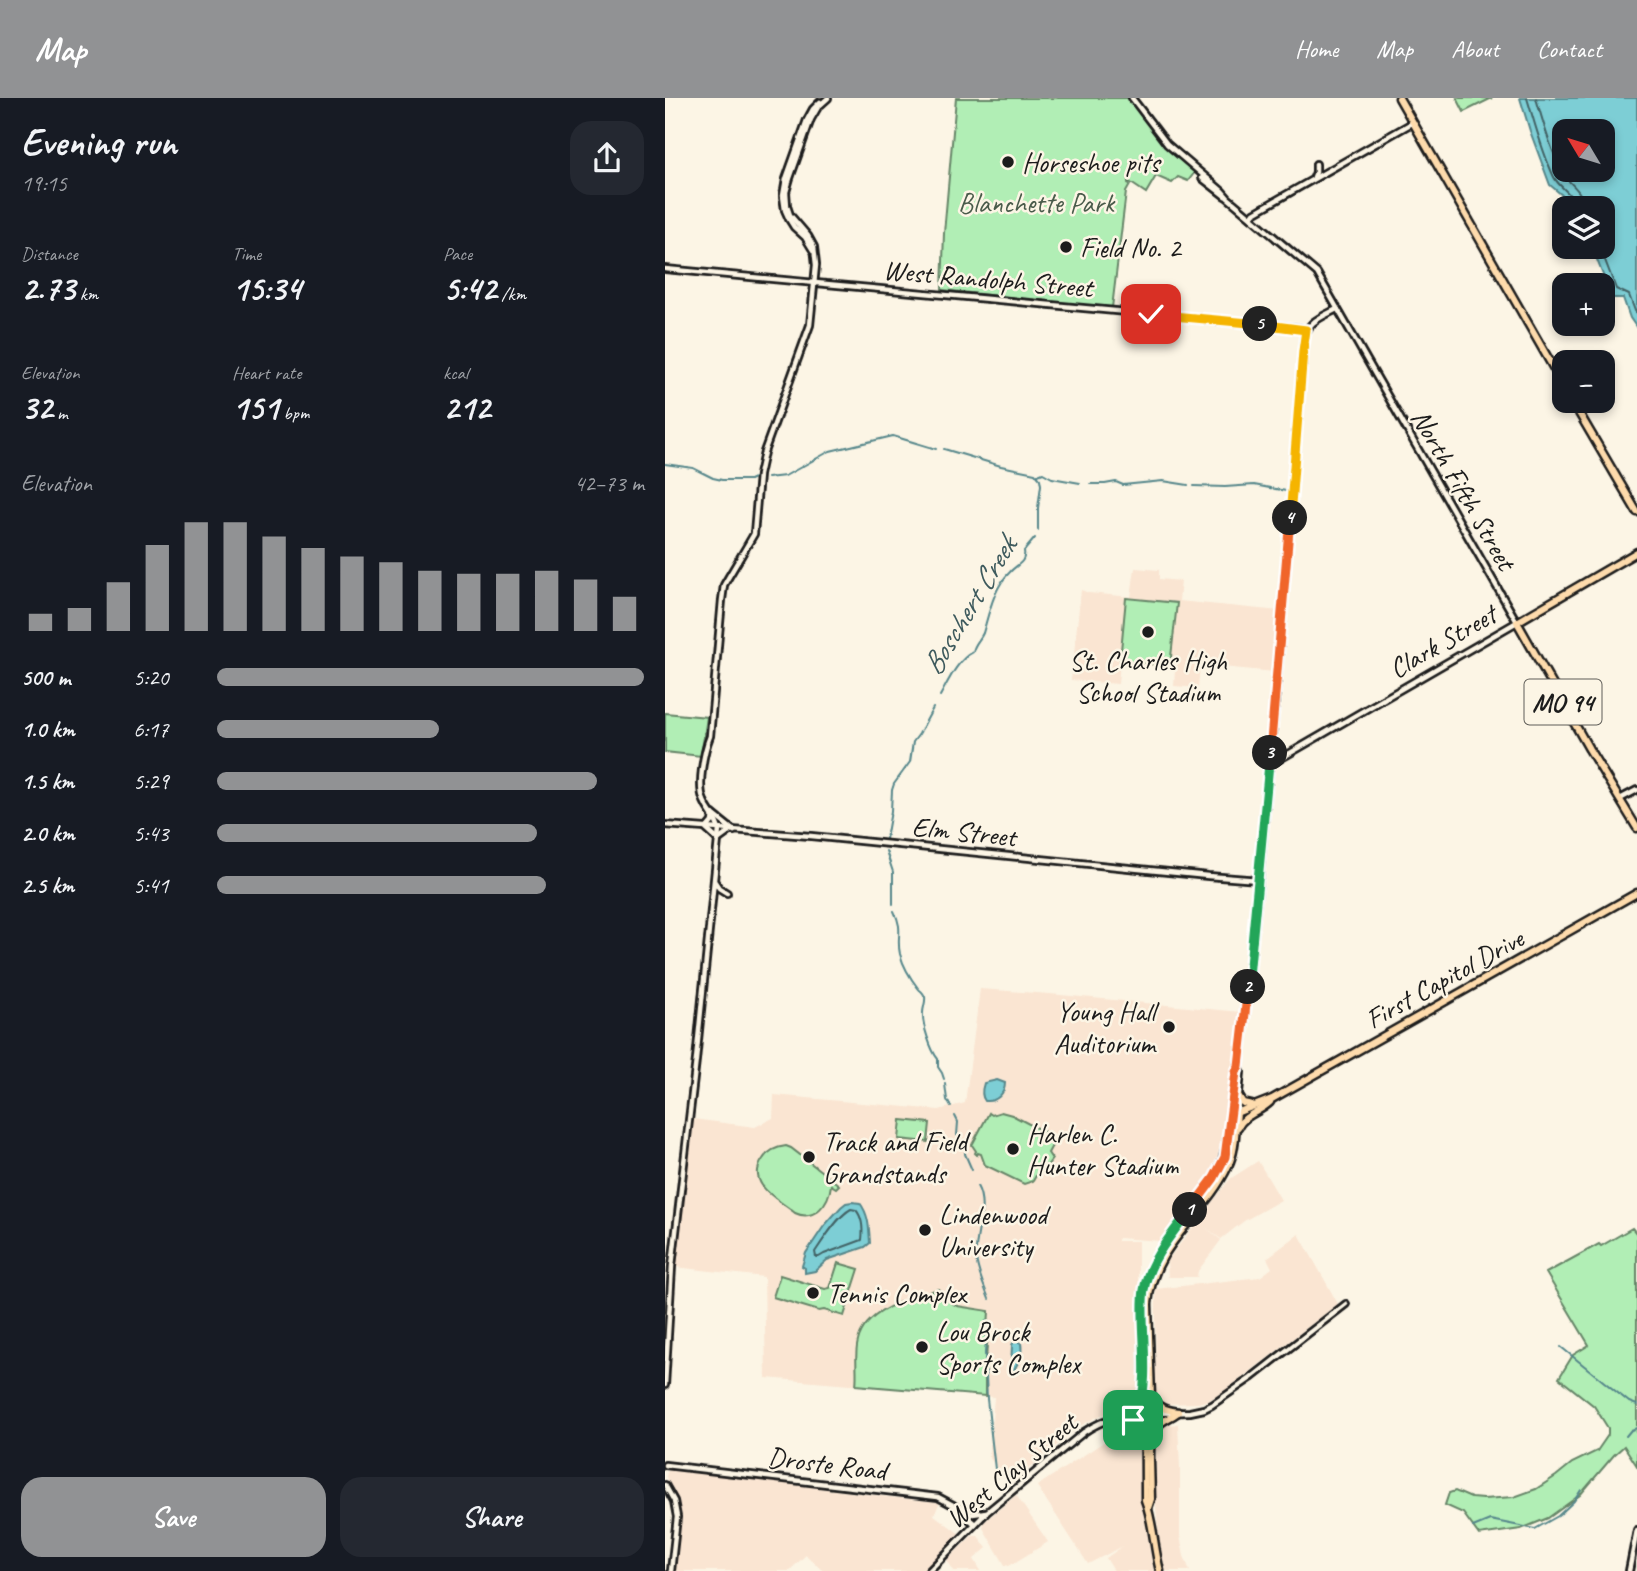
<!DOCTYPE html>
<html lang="en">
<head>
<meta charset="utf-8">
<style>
  body { margin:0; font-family:Caveat,sans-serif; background:#242831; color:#f1f3f6; height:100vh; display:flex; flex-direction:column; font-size:26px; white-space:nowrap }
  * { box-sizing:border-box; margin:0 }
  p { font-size:23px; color:#9ea1a6 }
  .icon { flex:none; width:38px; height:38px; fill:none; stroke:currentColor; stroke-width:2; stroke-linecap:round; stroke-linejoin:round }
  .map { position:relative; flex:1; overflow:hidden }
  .drawer { display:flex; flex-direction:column; background:#171b24; width:665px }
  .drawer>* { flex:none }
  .needle { width:46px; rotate:308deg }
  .buttons { position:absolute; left:887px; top:21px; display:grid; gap:14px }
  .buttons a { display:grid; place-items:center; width:63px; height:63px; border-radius:14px; background:#171b24; box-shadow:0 4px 10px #0003; font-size:35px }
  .pin { position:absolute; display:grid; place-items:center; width:60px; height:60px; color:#fff; margin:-30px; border-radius:14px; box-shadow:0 4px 10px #0006 }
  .km { position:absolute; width:35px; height:35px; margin:-18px; border-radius:50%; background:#222; color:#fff; font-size:19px; line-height:35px; text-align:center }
  .round { display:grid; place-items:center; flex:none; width:74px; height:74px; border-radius:21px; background:#242831 }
  .head { display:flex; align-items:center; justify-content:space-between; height:119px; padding:0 21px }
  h1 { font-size:38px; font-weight:600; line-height:52px }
  .stats { display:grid; grid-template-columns:repeat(3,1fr); gap:10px; height:119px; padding:7px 21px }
  .stats div { display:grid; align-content:center }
  .stats b { font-size:35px; font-weight:600 }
  .stats small { font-size:19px; font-weight:400 }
  .stats p { font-size:19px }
  .chart { height:196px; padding:14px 21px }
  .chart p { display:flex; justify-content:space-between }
  .chart svg { width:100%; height:126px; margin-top:7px; stroke:#919294; stroke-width:6 }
  .cta { display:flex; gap:14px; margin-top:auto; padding:14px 21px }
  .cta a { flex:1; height:80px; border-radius:21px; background:#919294; color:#fff; font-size:28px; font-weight:600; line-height:80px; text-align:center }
  .cta a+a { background:#242831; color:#f1f3f6 }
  ul { padding:0 21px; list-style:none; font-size:23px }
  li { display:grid; grid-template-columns:112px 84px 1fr; align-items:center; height:52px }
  li i { height:18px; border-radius:9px; background:#919294 }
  header { display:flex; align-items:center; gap:42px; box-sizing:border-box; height:98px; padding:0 35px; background:#919294; color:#fff }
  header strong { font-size:33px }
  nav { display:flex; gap:38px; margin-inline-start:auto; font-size:24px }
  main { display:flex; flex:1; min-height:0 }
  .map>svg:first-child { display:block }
</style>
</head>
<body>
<header>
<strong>Map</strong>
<nav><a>Home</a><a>Map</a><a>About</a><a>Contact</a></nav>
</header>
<main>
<section class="drawer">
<div class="head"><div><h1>Evening run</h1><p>19:15</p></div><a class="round"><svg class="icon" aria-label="share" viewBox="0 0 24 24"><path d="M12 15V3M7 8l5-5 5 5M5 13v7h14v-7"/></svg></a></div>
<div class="stats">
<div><p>Distance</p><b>2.73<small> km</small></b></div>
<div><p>Time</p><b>15:34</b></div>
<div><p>Pace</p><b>5:42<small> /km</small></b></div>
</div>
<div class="stats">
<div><p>Elevation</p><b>32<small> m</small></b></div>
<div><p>Heart rate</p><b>151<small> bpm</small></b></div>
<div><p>kcal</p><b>212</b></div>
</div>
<div class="chart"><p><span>Elevation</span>42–73 m</p>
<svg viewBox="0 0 160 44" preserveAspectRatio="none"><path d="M5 44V38M15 44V36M25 44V27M35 44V14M45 44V6M55 44V6M65 44V11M75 44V15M85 44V18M95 44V20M105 44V23M115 44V24M125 44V24M135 44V23M145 44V26M155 44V32"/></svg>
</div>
<ul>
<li><b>500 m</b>5:20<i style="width:100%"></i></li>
<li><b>1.0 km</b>6:17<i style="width:52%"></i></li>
<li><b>1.5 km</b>5:29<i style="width:89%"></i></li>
<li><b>2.0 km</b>5:43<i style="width:75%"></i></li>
<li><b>2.5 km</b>5:41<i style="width:77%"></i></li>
</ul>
<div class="cta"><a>Save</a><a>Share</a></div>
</section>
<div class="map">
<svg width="972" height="1473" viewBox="0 0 972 1473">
  <rect width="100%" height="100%" fill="#fcf5e5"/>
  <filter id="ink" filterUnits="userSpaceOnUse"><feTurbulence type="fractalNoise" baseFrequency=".0143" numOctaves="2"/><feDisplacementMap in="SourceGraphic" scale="14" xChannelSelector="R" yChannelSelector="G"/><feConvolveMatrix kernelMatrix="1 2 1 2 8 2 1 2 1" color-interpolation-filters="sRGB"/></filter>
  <g filter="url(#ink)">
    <g fill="#fae5d2">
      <polygon points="470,470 494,472 494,481 516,483 514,503 616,513 610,574 535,567 533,590 509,588 510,571 455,564 453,586 406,582 416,492 424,495 466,499"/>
      <polygon points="315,891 385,896 576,914 559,1046 556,1056 546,1079 496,1143 453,1140 453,1143 473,1143 473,1183 475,1184 473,1303 462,1311 436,1317 415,1328 344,1387 324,1359 329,1299 101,1280 99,1179 10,1169 28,1021 90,1029 108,1020 109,997 274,1012 300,1005"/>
      <polygon points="593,1063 616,1102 579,1123 556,1141 540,1129 556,1142 533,1173 532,1179 503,1179 502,1163 565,1081"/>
      <polygon points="634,1136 673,1206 557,1295 544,1302 533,1305 496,1306 491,1300 490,1293 491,1191 595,1179 607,1170 602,1160"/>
      <polygon points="513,1326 515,1370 515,1438 519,1458 525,1473 500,1473 495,1457 491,1409 491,1339 495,1328"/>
      <polygon points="463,1328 470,1332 474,1343 478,1371 478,1408 489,1473 449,1473 441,1460 458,1448 423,1466 372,1388"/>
      <polygon points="6,1371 224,1399 275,1404 269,1417 295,1436 259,1473 158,1473 141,1457 124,1473 10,1473 14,1423 11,1401 1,1379 2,1374"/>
      <polygon points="351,1397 383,1444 344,1468 340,1467 318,1430 319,1424"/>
      <polygon points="307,1438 313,1438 322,1450 309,1461 316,1473 289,1473 282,1462"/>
    </g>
    <g fill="#b1eeb5" stroke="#668568" stroke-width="2">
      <polygon points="291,0 463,0 500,48 530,74 523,83 513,79 507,85 491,78 481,95 463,83 463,85 465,87 461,94 447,210 277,192 279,135"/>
      <polygon points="792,0 827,0 799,14"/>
      <polygon points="461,500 512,505 505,568 455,563"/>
      <polygon points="0,615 42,619 36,658 0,654"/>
      <polygon points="336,1014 347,1017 385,1037 388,1046 383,1055 387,1061 382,1068 380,1075 373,1074 368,1083 359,1086 320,1067 316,1056 313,1055 312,1057 310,1055 311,1053 307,1047 324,1015 327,1017"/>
      <polygon points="236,1022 265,1025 263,1044 234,1041"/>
      <path d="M121,1048l5,2 48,37 -3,3 -5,-3c-2,18 -16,37 -36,28 -17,-14 -50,-29 -32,-54 5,-8 14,-12 23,-13z"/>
      <polygon points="967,1130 972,1136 972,1368 959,1348 949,1357 915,1397 883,1420 856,1431 814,1437 798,1415 780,1407 784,1395 790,1393 806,1400 818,1401 849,1399 871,1391 891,1378 907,1365 932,1353 943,1337 943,1330 929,1308 894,1280 908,1257 924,1247 881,1175 934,1146 936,1148"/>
      <polygon points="173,1165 194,1171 179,1218 159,1212 154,1213 108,1199 115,1177 160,1191 165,1190"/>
      <path d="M273,1191l9,11 10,6 32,5 -4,67v18l-129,-11c2,-14 -2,-30 2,-44 7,-32 53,-43 80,-52z"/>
    </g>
    <g fill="#7dced5" stroke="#56878b" stroke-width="2" fill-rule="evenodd">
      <path d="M855,0h117v230l-7,-10 -7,-20h-11l-20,-51h11v-39h-33l-7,-12 -13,-11 -20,-54zM938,33v39h-38v-39z"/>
      <path d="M332,982l8,3c0,11 -9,19 -20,18 -4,-5 -3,-12 -1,-18z"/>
      <path d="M187,1104l8,1c9,12 9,25 10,40l-5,4 -38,13 -12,11 -10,2v-5l-3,-2 4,-13 18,-27 17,-19 5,-4z"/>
      <path d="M350,1242l6,3c2,11 -2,18 -7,27h-3v-3l1,-22z"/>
    </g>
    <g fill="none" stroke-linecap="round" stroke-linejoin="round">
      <g stroke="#436366" stroke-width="2">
        <path d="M862,0c8,26 15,54 27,79 6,12 19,15 21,31"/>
        <path d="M871,0c7,24 14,50 26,73 6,14 21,17 22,37"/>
        <polyline points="935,149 951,191 964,197 972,218"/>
        <path d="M186,1111l5,1c7,8 7,21 6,30l-38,14 -5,3h-3l-1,-5c8,-12 23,-36 36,-43z"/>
      </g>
      <g stroke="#56878b" stroke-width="2">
        <polyline points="279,351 336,368 370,375 375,381 376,387 373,410 373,432"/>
        <polyline points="0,366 28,370 48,380 57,382 85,382 89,380"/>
        <polyline points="373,377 378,375 387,380 415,385"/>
        <polyline points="102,380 120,378 165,353 228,338 271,351"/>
        <polyline points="425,386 440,386 451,384 458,387 498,383 523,387"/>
        <polyline points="529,388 560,389 589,387 621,393"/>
        <path d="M275,598c8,-14 17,-36 33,-44 1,-8 7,-12 10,-19 6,-20 11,-46 27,-61 7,-8 16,-9 14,-21l11,-13"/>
        <polyline points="221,741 226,713 227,692 229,686 245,664 248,644 254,636 268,610"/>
        <polyline points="221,753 228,774 228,806"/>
        <path d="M229,813c10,20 2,25 6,43 3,11 11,25 18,34 4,5 4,2 7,9 1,5 -2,10 -2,16 -1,11 8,38 15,46v8l4,6 2,6"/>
        <polyline points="280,986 282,1002 286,1009"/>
        <polyline points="290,1018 293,1024 292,1037 300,1049 300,1056 307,1072"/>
        <path d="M312,1088c12,21 -3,49 -1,71 1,14 8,29 13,42"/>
        <polyline points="321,1223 321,1242 320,1255 322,1301 331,1380"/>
        <polyline points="896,1249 964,1304 972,1307"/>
        <polyline points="961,1338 966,1332 972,1330"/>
        <polyline points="808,1429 825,1422 870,1431 893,1418 909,1403 916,1392"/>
      </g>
      <defs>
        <g id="tertiary">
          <polyline points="649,79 651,74 651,66"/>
          <polyline points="586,119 589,115 747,25"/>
          <polyline points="148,152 140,139 129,129 124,121 120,112 118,98 121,81 142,22 148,11 155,4"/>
          <polyline points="0,171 634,230 641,232"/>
          <polyline points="955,701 972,692"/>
          <polyline points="50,784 54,790 62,795"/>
          <path d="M0,1287l7,-119 24,-206 23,-230c-4,-14 -10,-17 -15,-29 -7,-15 0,-50 6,-65l12,-136 2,-15 4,-7 26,-44 5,-59 5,-23 46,-127 6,-60 -2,-18 -6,-11 -18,-21 -3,-9 -1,-14 4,-14 21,-59 7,-12 10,-9"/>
          <polyline points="486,1315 525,1314 539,1311 547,1307 586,1280 681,1206"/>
          <polyline points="0,1367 273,1399 288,1407 310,1426"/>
          <polyline points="0,1387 9,1403 12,1419 6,1473"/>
          <polyline points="964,1473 972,1432"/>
        </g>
        <g id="secondary">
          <polyline points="467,0 502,46 557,93 563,100 652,175 852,524 608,665 604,669"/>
          <polyline points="537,80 560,98"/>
          <polyline points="48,716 47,724 41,731 53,742 64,734"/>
          <polyline points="49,717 69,733"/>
          <polyline points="0,727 146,738 543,778 594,782"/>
          <polyline points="572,1015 576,974 574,969"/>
          <path d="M567,1016l4,-42 3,-6 4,-31 16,-155 17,-189 28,-351c3,-19 18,-23 33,-31"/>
          <polyline points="298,1415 308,1416 321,1414"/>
          <path d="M264,1473l58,-59 97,-80c21,-14 38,-17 63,-19"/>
        </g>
        <g id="primary">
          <polyline points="734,0 900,290"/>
          <polyline points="907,303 972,414"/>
          <polyline points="972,454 852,524 924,651 972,730"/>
          <polyline points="573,997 578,1005 587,1007"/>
          <polyline points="566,1017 607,1001 972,795"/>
          <path d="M573,1029c7,-13 22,-15 32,-25"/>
          <polyline points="477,1298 473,1307 460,1317 473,1326 479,1334"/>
          <path d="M486,1299c6,11 16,13 27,15"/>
          <path d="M487,1337c7,-15 14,-14 26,-23"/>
          <path d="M483,1410l3,-9 -1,-40 1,-62 -3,-93c5,-61 57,-88 80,-138 8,-16 7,-36 9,-53"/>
          <path d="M495,1473c-6,-22 -7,-51 -15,-71l-1,-210 13,-33 57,-79c13,-23 14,-38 17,-63"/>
        </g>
      </defs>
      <use href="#tertiary" stroke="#1c1c1c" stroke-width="10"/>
      <use href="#secondary" stroke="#1c1c1c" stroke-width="10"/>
      <use href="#primary" stroke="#1c1c1c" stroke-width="11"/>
      <use href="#tertiary" stroke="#fcf5e5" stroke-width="4.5"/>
      <use href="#secondary" stroke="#fcf5e5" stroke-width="4.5"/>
      <use href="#primary" stroke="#fedbac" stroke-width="6"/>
    </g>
  </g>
  <g fill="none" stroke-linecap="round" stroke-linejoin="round" filter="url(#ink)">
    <defs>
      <path id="split-1" d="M468,1322l-8,-5c5,-3 10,-6 13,-10 14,-19 1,-88 6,-115 5,-30 28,-56 46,-80"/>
      <polyline id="split-2" points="525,1112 549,1080 560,1059 571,974 574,968 583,889"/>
      <polyline id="split-3" points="583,889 605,655"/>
      <polyline id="split-4" points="605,655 625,420"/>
      <polyline id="split-5" points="595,226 641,232 638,253 625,420"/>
      <polyline id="split-6" points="486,216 595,226"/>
    </defs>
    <use href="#split-1" stroke="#fff" stroke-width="14"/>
    <use href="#split-2" stroke="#fff" stroke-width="14"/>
    <use href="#split-3" stroke="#fff" stroke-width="14"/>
    <use href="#split-4" stroke="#fff" stroke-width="14"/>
    <use href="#split-5" stroke="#fff" stroke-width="14"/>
    <use href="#split-6" stroke="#fff" stroke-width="14"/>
    <use href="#split-1" stroke="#22a559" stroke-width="9"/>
    <use href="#split-2" stroke="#f0652b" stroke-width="9"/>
    <use href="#split-3" stroke="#22a559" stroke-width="9"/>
    <use href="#split-4" stroke="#f0652b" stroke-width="9"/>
    <use href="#split-5" stroke="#f5b400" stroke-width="9"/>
    <use href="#split-6" stroke="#f5b400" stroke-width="9"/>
  </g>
  <g fill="#1c1c1c" stroke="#fcf5e5" stroke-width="2.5">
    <circle cx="343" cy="64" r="7"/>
    <circle cx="401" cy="149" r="7"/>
    <circle cx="483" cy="534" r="7"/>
    <circle cx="504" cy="929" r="7"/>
    <circle cx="348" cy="1051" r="7"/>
    <circle cx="144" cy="1059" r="7"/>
    <circle cx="260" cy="1132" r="7"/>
    <circle cx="148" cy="1195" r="7"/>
    <circle cx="257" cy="1249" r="7"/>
  </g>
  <g text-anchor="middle" stroke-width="5" stroke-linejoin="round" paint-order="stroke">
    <rect fill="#fcf5e5" stroke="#5f5d58" stroke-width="2" x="859.5" y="581.5" width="77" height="45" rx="5"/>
    <g font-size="26" font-weight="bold" fill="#1c1c1c">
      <text x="898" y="613">MO 94</text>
    </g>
    <g font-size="28" fill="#1c1c1c" stroke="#fcf5e5" text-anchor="start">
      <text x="357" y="74">Horseshoe pits</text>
      <text x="415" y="159">Field No. 2</text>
      <text x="483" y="572" text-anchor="middle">St. Charles High<tspan x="483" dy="32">School Stadium</tspan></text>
      <text x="490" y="923" text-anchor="end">Young Hall<tspan x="490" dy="32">Auditorium</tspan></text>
      <text x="362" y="1045">Harlen C.<tspan x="362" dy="32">Hunter Stadium</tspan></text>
      <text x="158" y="1053">Track and Field<tspan x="158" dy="32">Grandstands</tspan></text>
      <text x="274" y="1126">Lindenwood<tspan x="274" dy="32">University</tspan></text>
      <text x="162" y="1205">Tennis Complex</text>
      <text x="271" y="1243">Lou Brock<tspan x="271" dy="32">Sports Complex</tspan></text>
    </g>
    <g font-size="28" fill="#495b4a" stroke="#fcf5e5">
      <text x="371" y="114">Blanchette Park</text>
    </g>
    <g font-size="28" fill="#1c1c1c" stroke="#fcf5e5">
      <text transform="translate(323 180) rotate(5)" y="10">West Randolph Street</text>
      <text transform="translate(799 391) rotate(60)" y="10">North Fifth Street</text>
      <text transform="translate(777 543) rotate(-30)" y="10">Clark Street</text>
      <text transform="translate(299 733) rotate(6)" y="10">Elm Street</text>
      <text transform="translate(779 880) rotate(-29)" y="10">First Capitol Drive</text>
      <text transform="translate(162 1365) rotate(7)" y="10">Droste Road</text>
      <text transform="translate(346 1372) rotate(-40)" y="10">West Clay Street</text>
    </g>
    <g font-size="30" font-style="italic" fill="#3e5a5d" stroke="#fcf5e5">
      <text transform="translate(304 508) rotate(-59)" y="10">Boschert Creek</text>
    </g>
  </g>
</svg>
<div class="buttons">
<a><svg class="needle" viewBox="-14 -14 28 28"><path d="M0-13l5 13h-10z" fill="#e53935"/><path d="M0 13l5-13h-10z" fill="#9ea1a6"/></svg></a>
<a><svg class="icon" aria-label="layers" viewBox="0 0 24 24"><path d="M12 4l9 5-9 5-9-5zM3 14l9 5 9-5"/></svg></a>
<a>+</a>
<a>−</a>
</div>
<div class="pin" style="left:468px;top:1322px;background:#1e9e55"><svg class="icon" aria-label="arrive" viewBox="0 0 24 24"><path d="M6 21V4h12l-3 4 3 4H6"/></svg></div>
<div class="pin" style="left:486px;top:216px;background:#d93025"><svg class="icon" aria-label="check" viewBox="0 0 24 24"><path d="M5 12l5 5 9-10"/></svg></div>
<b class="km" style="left:525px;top:1112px">1</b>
<b class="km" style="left:583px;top:889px">2</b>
<b class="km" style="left:605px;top:655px">3</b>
<b class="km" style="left:625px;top:420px">4</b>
<b class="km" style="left:595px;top:226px">5</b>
</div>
</main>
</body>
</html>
